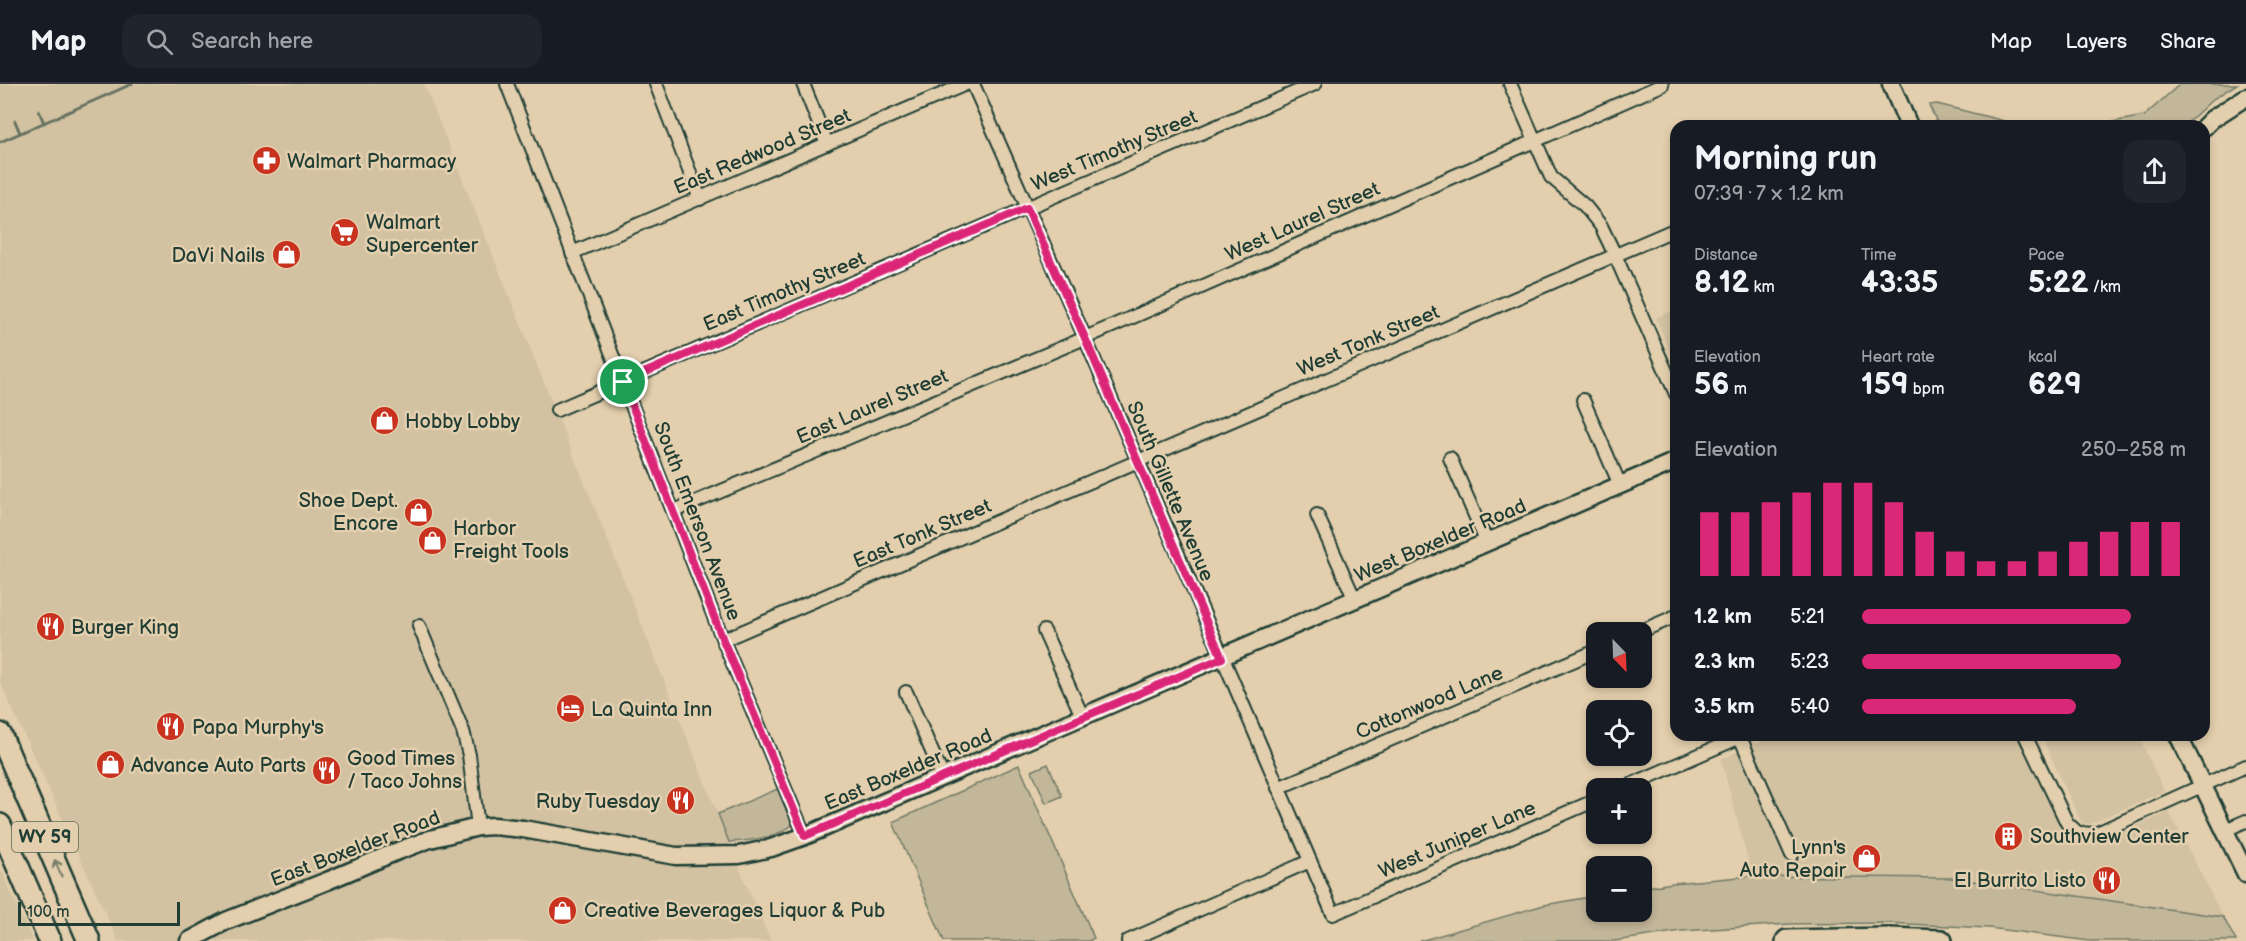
<!DOCTYPE html>
<html lang="en">
<head>
<meta charset="utf-8">
<style>
  body { margin:0; font-family:"Balsamiq Sans",sans-serif; background:#20242c; color:#f1f3f6; height:100vh; display:flex; flex-direction:column; font-size:22px; white-space:nowrap }
  * { box-sizing:border-box; margin:0 }
  p { font-size:20px; color:#9ea1a6 }
  .icon { flex:none; width:33px; height:33px; fill:none; stroke:currentColor; stroke-width:2; stroke-linecap:round; stroke-linejoin:round }
  .map { position:relative; flex:1; overflow:hidden }
  .sheet { position:absolute; left:1670px; top:36px; width:540px; height:621px; display:flex; flex-direction:column; background:#171b24; border-radius:18px; box-shadow:0 3px 9px #0003 }
  .sheet>* { flex:none }
  .needle { width:39px; rotate:157deg }
  .fabs { position:absolute; left:1586px; top:538px; display:grid; gap:12px }
  .fabs a { display:grid; place-items:center; width:66px; height:66px; border-radius:12px; background:#171b24; box-shadow:0 3px 9px #0003; font-size:30px }
  .scale { position:absolute; left:18px; bottom:15px; width:162px; box-sizing:border-box; padding-left:6px; border:3px solid #1f3d34; border-top:0; font-size:16px; line-height:21px; white-space:nowrap; color:#1f3d34; -webkit-text-stroke:4px #e3cfad; paint-order:stroke }
  .pin { position:absolute; display:grid; place-items:center; width:51px; height:51px; color:#fff; margin:-26px; border:3px solid #fff; border-radius:50%; box-shadow:0 2px 6px #0007 }
  .round { display:grid; place-items:center; flex:none; width:63px; height:63px; border-radius:18px; background:#20242c }
  .head { display:flex; align-items:center; justify-content:space-between; height:102px; padding:0 24px }
  h1 { font-size:33px; font-weight:700; line-height:45px }
  .metrics { display:grid; grid-template-columns:repeat(3,1fr); gap:9px; height:102px; padding:6px 24px }
  .metrics div { display:grid; align-content:center }
  .metrics b { font-size:30px; font-weight:700 }
  .metrics small { font-size:16px; font-weight:400 }
  .metrics p { font-size:16px }
  .chart { height:168px; padding:12px 24px }
  .chart p { display:flex; justify-content:space-between }
  .chart svg { width:100%; height:108px; margin-top:6px; stroke:#db2777; stroke-width:6 }
  ul { padding:0 24px; list-style:none; font-size:20px }
  li { display:grid; grid-template-columns:96px 72px 1fr; align-items:center; height:45px }
  li i { height:15px; border-radius:8px; background:#db2777 }
  header { display:flex; align-items:center; gap:36px; box-sizing:border-box; height:84px; padding:0 30px; background:#171b24; border-bottom:2px solid #363941 }
  header strong { font-size:28px }
  nav { display:flex; gap:33px; margin-inline-start:auto; font-size:21px }
  .search { width:420px; height:54px; background:#20242c; display:flex; align-items:center; gap:15px; box-sizing:border-box; padding:0 21px; border-radius:18px; color:#9ea1a6; font-size:22px }
  .map>svg:first-child { display:block }
</style>
</head>
<body>
<header>
<strong>Map</strong>
<div class="search"><svg class="icon" aria-label="search" viewBox="0 0 24 24"><circle cx="10" cy="10" r="6"/><path d="M15 15l6 6"/></svg>Search here</div>
<nav><a>Map</a><a>Layers</a><a>Share</a></nav>
</header>
<div class="map">
<svg width="2246" height="857" viewBox="0 0 2246 857">
  <rect width="100%" height="100%" fill="#e3cfad"/>
  <filter id="ink" filterUnits="userSpaceOnUse"><feTurbulence type="fractalNoise" baseFrequency=".0167" numOctaves="2"/><feDisplacementMap in="SourceGraphic" scale="12" xChannelSelector="R" yChannelSelector="G"/><feConvolveMatrix kernelMatrix="1 2 1 2 8 2 1 2 1" color-interpolation-filters="sRGB"/></filter>
  <g filter="url(#ink)">
    <g fill="#d2c2a2">
      <polygon points="0,0 424,0 746,800 771,857 118,857 0,598"/>
      <polygon points="1675,225 1675,280 1656,234"/>
      <polygon points="1777,651 2016,651 2060,745 2067,753 2085,760 2095,759 2169,728 2223,833 1952,794 1752,792 1721,675"/>
      <polygon points="2041,651 2138,651 2164,707 2090,740 2083,739 2080,736"/>
      <polygon points="0,783 5,795 33,857 0,857"/>
    </g>
    <g fill="#c3b79a" stroke="#717a67" stroke-width="1.5">
      <polygon points="2180,0 2237,0 2213,15 2184,42 2091,42 2144,32"/>
      <polygon points="1937,20 2024,42 1939,42 1929,21"/>
      <polygon points="1048,680 1062,712 1046,719 1032,687"/>
      <polygon points="1019,681 1094,854 1089,857 944,857 893,738"/>
      <path d="M780,704l15,34c-14,16 -46,19 -66,20l-11,-28z"/>
      <polygon points="1752,792 1952,794 2223,833 2236,857 2090,857 1989,844 1887,839 1790,840 1681,847 1615,857 1420,857 1544,821 1596,812 1596,828 1641,828 1641,804 1673,799"/>
    </g>
    <g fill="none" stroke-linecap="round" stroke-linejoin="round">
      <g stroke="#65715f" stroke-width="3">
        <polyline points="39,27 44,39"/>
        <polyline points="15,37 20,49"/>
        <polyline points="0,58 132,0"/>
      </g>
      <defs>
        <g id="street">
          <polyline points="507,0 723,556 805,752"/>
          <polyline points="656,0 700,115"/>
          <polyline points="803,0 827,60"/>
          <polyline points="973,0 1085,254 1333,830 1596,716"/>
          <polyline points="1510,0 1551,93 1585,122 1601,142 1615,171 1676,310"/>
          <polyline points="572,169 966,0"/>
          <polyline points="1583,316 1620,401"/>
          <polyline points="557,326 1315,0"/>
          <polyline points="1450,374 1487,459"/>
          <polyline points="674,427 1085,254 1662,1"/>
          <polyline points="1317,431 1355,516"/>
          <polyline points="419,542 463,647 469,671 478,743"/>
          <polyline points="1044,547 1083,634"/>
          <polyline points="1637,549 1676,532"/>
          <polyline points="723,556 1676,145"/>
          <polyline points="906,608 943,693"/>
          <polyline points="2025,651 2067,739 2078,749 2095,750 2246,682"/>
          <polyline points="1740,653 1792,771"/>
          <polyline points="1278,704 1596,567"/>
          <polyline points="1621,705 1745,651"/>
          <polyline points="2225,746 2246,737"/>
          <polyline points="1128,857 1310,777"/>
        </g>
        <g id="secondary">
          <polyline points="1891,0 1909,42"/>
          <polyline points="2204,43 2212,35 2246,13"/>
          <polyline points="2178,651 2246,790"/>
          <polyline points="189,857 226,837 327,797 393,769 430,755 478,743 494,742 523,745 676,772 739,771 771,764 805,752 1676,377"/>
        </g>
        <g id="highway">
          <polyline points="0,650 89,857"/>
          <polyline points="0,741 50,857"/>
          <polyline points="1787,857 1890,855 1941,857"/>
        </g>
      </defs>
      <use href="#street" stroke="#1f3d34" stroke-width="16"/>
      <use href="#secondary" stroke="#1f3d34" stroke-width="21"/>
      <use href="#highway" stroke="#1f3d34" stroke-width="26"/>
      <use href="#street" stroke="#e3cfad" stroke-width="12"/>
      <use href="#secondary" stroke="#e3cfad" stroke-width="16"/>
      <use href="#highway" stroke="#e3cfad" stroke-width="21"/>
    </g>
    <defs><path id="oneway-shaft" d="M-6 0H5M1.5-3L5.5 0L1.5 3" fill="none" stroke-width="1.6" stroke-linecap="round" stroke-linejoin="round" transform="scale(1.5)"/></defs>
    <use stroke="#777f6a" href="#oneway-shaft" transform="translate(58 784) rotate(-113)"/>
  </g>
  <g fill="none" stroke-linecap="round" stroke-linejoin="round" filter="url(#ink)">
    <defs>
      <polygon id="route" points="1027,124 1085,254 1222,574 805,752 723,556 623,298"/>
    </defs>
    <use href="#route" stroke="#fff" stroke-width="12"/>
    <use href="#route" stroke="#db2777" stroke-width="8"/>
  </g>
  <defs>
    <symbol id="pharmacy-disc" viewBox="-11 -11 22 22"><circle r="9.5" fill="#c8321e" stroke="#e3cfad"/><path d="M-2-6h4v4h4v4h-4v4h-4v-4h-4v-4h4Z" fill="#fff"/></symbol>
    <symbol id="supermarket-disc" viewBox="-11 -11 22 22"><circle r="9.5" fill="#c8321e" stroke="#e3cfad"/><path d="M-6-5.5h2.5l.6 2H6L4.5 2H-2.5L-4.4-4H-6ZM-1.5 3.2a1.3 1.3 0 1 0 .1 0ZM3 3.2a1.3 1.3 0 1 0 .1 0Z" fill="#fff"/></symbol>
    <symbol id="shop-disc" viewBox="-11 -11 22 22"><circle r="9.5" fill="#c8321e" stroke="#e3cfad"/><path d="M-5-2.5h2.3a2.7 3.5 0 0 1 5.4 0H5L5.5 6h-11ZM-1.5-2.5h3a1.5 2.3 0 0 0-3 0Z" fill="#fff"/></symbol>
    <symbol id="restaurant-disc" viewBox="-11 -11 22 22"><circle r="9.5" fill="#c8321e" stroke="#e3cfad"/><path d="M-5-6h1v4h1v-4h1v4h1v-4h1v5L-1.5 .5V6h-2V.5L-5-1ZM5-6V6H3V1.5H1.5Q1.5-4 5-6Z" fill="#fff"/></symbol>
    <symbol id="hotel-disc" viewBox="-11 -11 22 22"><circle r="9.5" fill="#c8321e" stroke="#e3cfad"/><path d="M-6-4.5h1.5V1H6V5H4.5V3h-9V5H-6ZM-4 0a1.8 1.8 0 1 1 3.6 0ZM.5 0V-2.5h3Q6-2.5 6 0Z" fill="#fff"/></symbol>
    <symbol id="building-disc" viewBox="-11 -11 22 22"><circle r="9.5" fill="#c8321e" stroke="#e3cfad"/><path d="M-4-6H4V6H1V3H-1V6H-4ZM-2.5-4.3h1.7v1.8h-1.7ZM.8-4.3h1.7v1.8H.8ZM-2.5-1h1.7V.8h-1.7ZM.8-1h1.7V.8H.8Z" fill="#fff"/></symbol>
  </defs>
  <g fill-rule="evenodd">
    <use href="#pharmacy-disc" x="250" y="60" width="33" height="33"/>
    <use href="#supermarket-disc" x="328" y="132" width="33" height="33"/>
    <use href="#shop-disc" x="270" y="154" width="33" height="33"/>
    <use href="#shop-disc" x="368" y="320" width="33" height="33"/>
    <use href="#shop-disc" x="402" y="412" width="33" height="33"/>
    <use href="#shop-disc" x="416" y="440" width="33" height="33"/>
    <use href="#restaurant-disc" x="34" y="526" width="33" height="33"/>
    <use href="#hotel-disc" x="554" y="608" width="33" height="33"/>
    <use href="#restaurant-disc" x="154" y="626" width="33" height="33"/>
    <use href="#shop-disc" x="94" y="664" width="33" height="33"/>
    <use href="#restaurant-disc" x="310" y="670" width="33" height="33"/>
    <use href="#restaurant-disc" x="664" y="700" width="33" height="33"/>
    <use href="#building-disc" x="1992" y="736" width="33" height="33"/>
    <use href="#shop-disc" x="1850" y="758" width="33" height="33"/>
    <use href="#restaurant-disc" x="2090" y="780" width="33" height="33"/>
    <use href="#shop-disc" x="546" y="810" width="33" height="33"/>
  </g>
  <g text-anchor="middle" stroke-width="5" stroke-linejoin="round" paint-order="stroke">
    <rect fill="#e3cfad" stroke="#5a6958" stroke-width="1.5" x="12" y="738" width="66" height="30" rx="4.5"/>
    <g font-size="18" font-weight="bold" fill="#1f3d34">
      <text x="45" y="759">WY 59</text>
    </g>
    <g font-size="20" fill="#1f3d34" stroke="#e3cfad">
      <text transform="translate(1114 66) rotate(-23)" y="7">West Timothy Street</text>
      <text transform="translate(762 67) rotate(-23)" y="7">East Redwood Street</text>
      <text transform="translate(1302 137) rotate(-24)" y="7">West Laurel Street</text>
      <text transform="translate(784 207) rotate(-23)" y="7">East Timothy Street</text>
      <text transform="translate(1368 256) rotate(-23)" y="7">West Tonk Street</text>
      <text transform="translate(872 322) rotate(-23)" y="7">East Laurel Street</text>
      <text transform="translate(1171 407) rotate(67)" y="7">South Gillette Avenue</text>
      <text transform="translate(698 437) rotate(69)" y="7">South Emerson Avenue</text>
      <text transform="translate(922 449) rotate(-23)" y="7">East Tonk Street</text>
      <text transform="translate(1440 456) rotate(-23)" y="7">West Boxelder Road</text>
      <text transform="translate(1429 618) rotate(-23)" y="7">Cottonwood Lane</text>
      <text transform="translate(908 685) rotate(-23)" y="7">East Boxelder Road</text>
      <text transform="translate(1457 755) rotate(-23)" y="7">West Juniper Lane</text>
      <text transform="translate(355 764) rotate(-21)" y="7">East Boxelder Road</text>
    </g>
    <g font-size="20" fill="#1f3d34" stroke="#e3cfad" text-anchor="start">
      <text x="287" y="84">Walmart Pharmacy</text>
      <text x="366" y="145">Walmart<tspan x="366" dy="23">Supercenter</tspan></text>
      <text x="265" y="178" text-anchor="end">DaVi Nails</text>
      <text x="405" y="344">Hobby Lobby</text>
      <text x="398" y="423" text-anchor="end">Shoe Dept.<tspan x="398" dy="23">Encore</tspan></text>
      <text x="453" y="451">Harbor<tspan x="453" dy="23">Freight Tools</tspan></text>
      <text x="71" y="550">Burger King</text>
      <text x="591" y="632">La Quinta Inn</text>
      <text x="192" y="650">Papa Murphy's</text>
      <text x="347" y="681">Good Times<tspan x="347" dy="23">/ Taco Johns</tspan></text>
      <text x="131" y="688">Advance Auto Parts</text>
      <text x="660" y="724" text-anchor="end">Ruby Tuesday</text>
      <text x="2030" y="759">Southview Center</text>
      <text x="1846" y="770" text-anchor="end">Lynn's<tspan x="1846" dy="23">Auto Repair</tspan></text>
      <text x="2086" y="803" text-anchor="end">El Burrito Listo</text>
      <text x="584" y="833">Creative Beverages Liquor &amp; Pub</text>
    </g>
  </g>
</svg>
<div class="fabs">
<a><svg class="needle" viewBox="-14 -14 28 28"><path d="M0-13l5 13h-10z" fill="#e53935"/><path d="M0 13l5-13h-10z" fill="#9ea1a6"/></svg></a>
<a><svg class="icon" aria-label="locate" viewBox="0 0 24 24"><circle cx="12" cy="12" r="6"/><path d="M12 2v4M12 18v4M2 12h4M18 12h4"/></svg></a>
<a>+</a>
<a>−</a>
</div>
<div class="scale">100 m</div>
<div class="pin" style="left:623px;top:298px;background:#1e9e55"><svg class="icon" aria-label="arrive" viewBox="0 0 24 24"><path d="M6 21V4h12l-3 4 3 4H6"/></svg></div>
<section class="sheet">
<div class="head"><div><h1>Morning run</h1><p>07:39 · 7 × 1.2 km</p></div><a class="round"><svg class="icon" aria-label="share" viewBox="0 0 24 24"><path d="M12 15V3M7 8l5-5 5 5M5 13v7h14v-7"/></svg></a></div>
<div class="metrics">
<div><p>Distance</p><b>8.12<small> km</small></b></div>
<div><p>Time</p><b>43:35</b></div>
<div><p>Pace</p><b>5:22<small> /km</small></b></div>
</div>
<div class="metrics">
<div><p>Elevation</p><b>56<small> m</small></b></div>
<div><p>Heart rate</p><b>159<small> bpm</small></b></div>
<div><p>kcal</p><b>629</b></div>
</div>
<div class="chart"><p><span>Elevation</span>250–258 m</p>
<svg viewBox="0 0 160 44" preserveAspectRatio="none"><path d="M5 44V18M15 44V18M25 44V14M35 44V10M45 44V6M55 44V6M65 44V14M75 44V26M85 44V34M95 44V38M105 44V38M115 44V34M125 44V30M135 44V26M145 44V22M155 44V22"/></svg>
</div>
<ul>
<li><b>1.2 km</b>5:21<i style="width:83%"></i></li>
<li><b>2.3 km</b>5:23<i style="width:80%"></i></li>
<li><b>3.5 km</b>5:40<i style="width:66%"></i></li>
</ul>
</section>
</div>
</body>
</html>
